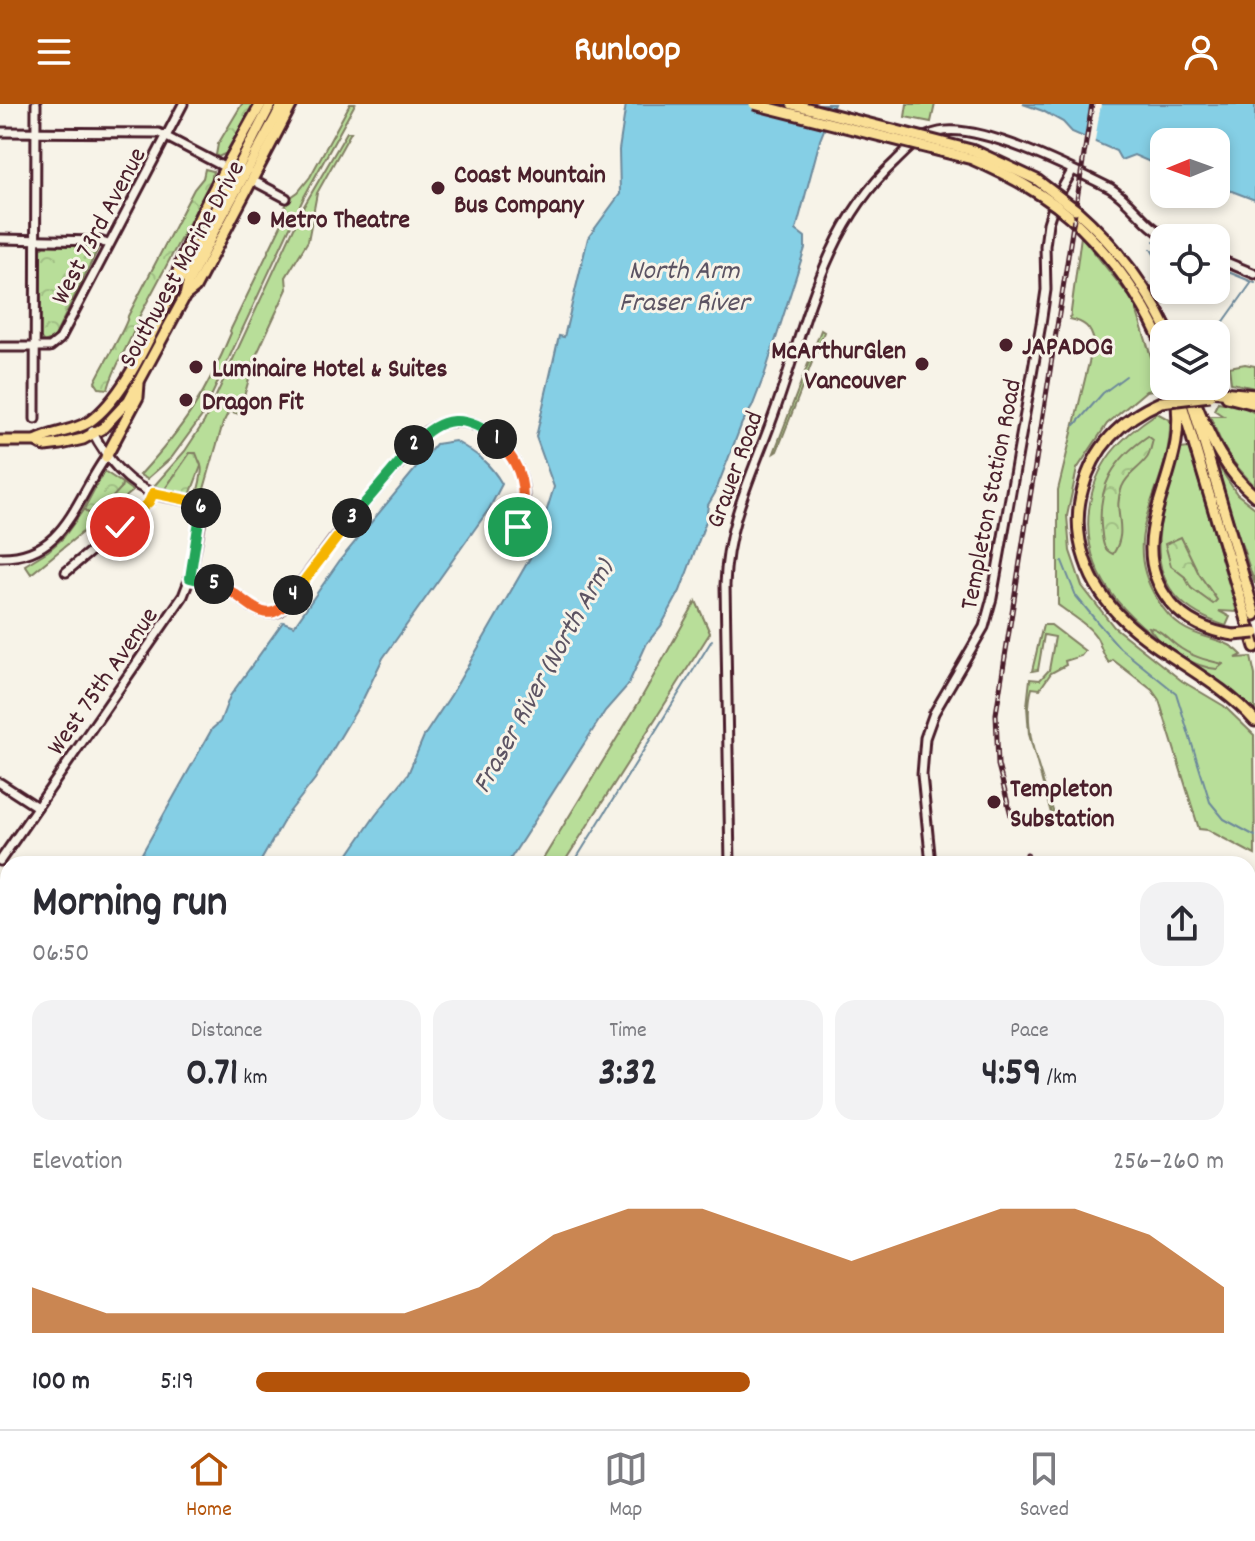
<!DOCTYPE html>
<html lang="en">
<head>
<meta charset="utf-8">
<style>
  body { margin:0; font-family:Dekko,sans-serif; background:#f2f2f3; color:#2b2b33; height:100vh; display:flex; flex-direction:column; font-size:30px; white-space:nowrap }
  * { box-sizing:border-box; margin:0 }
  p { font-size:26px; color:#7c7c81 }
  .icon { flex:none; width:44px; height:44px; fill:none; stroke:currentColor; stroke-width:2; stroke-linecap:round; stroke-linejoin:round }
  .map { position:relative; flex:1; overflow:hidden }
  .panel { position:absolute; left:0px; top:752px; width:1256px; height:574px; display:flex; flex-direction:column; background:#fff; border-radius:24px 24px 0 0; box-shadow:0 4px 12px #0003 }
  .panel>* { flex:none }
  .needle { width:52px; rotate:269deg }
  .buttons { position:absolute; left:1150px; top:24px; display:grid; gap:16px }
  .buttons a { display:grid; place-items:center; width:80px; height:80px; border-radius:16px; background:#fff; box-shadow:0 4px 12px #0003; font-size:40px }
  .pin { position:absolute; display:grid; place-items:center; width:68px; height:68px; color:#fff; margin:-34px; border:4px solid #fff; border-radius:50%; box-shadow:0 2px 8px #0007 }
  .km { position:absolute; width:40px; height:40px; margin:-20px; border-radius:50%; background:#222; color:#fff; font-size:22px; line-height:40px; text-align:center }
  .round { display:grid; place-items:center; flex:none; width:84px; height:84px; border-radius:24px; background:#f2f2f3 }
  .summary { display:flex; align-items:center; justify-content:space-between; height:136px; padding:0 32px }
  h1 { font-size:44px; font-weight:700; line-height:60px }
  .metrics { display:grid; grid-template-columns:repeat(3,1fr); gap:12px; height:136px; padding:8px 32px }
  .metrics div { display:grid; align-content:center; border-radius:20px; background:#f2f2f3; text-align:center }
  .metrics b { font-size:40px; font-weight:700 }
  .metrics small { font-size:22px; font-weight:400 }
  .metrics p { font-size:22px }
  .chart { height:224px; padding:16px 32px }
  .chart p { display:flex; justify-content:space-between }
  .chart svg { width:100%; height:144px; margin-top:8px; fill:#b45309; opacity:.7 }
  ul { padding:0 32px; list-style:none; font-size:26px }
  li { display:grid; grid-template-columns:128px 96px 1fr; align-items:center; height:60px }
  li i { height:20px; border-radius:10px; background:#b45309 }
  header { display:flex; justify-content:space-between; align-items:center; height:104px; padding:0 32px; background:#b45309; color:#fff; font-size:36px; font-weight:700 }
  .tabs { display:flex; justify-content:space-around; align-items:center; height:112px; border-top:2px solid #e1e1e2; background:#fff; font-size:22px; color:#7c7c81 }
  .tabs a { display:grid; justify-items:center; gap:4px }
  .tabs .selected { color:#b45309 }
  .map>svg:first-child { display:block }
</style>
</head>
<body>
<header><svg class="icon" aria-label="menu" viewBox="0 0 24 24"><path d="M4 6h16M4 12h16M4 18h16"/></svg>Runloop<svg class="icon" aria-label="person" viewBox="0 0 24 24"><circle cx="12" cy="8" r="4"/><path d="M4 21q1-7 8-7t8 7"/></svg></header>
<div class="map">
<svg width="1255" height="1325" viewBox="0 0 1255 1325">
  <defs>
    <pattern id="forest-crowns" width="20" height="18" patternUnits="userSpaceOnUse" patternTransform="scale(2)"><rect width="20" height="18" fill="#b8de99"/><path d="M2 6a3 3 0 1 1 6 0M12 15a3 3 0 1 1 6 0" fill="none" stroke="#a0be84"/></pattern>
    <pattern id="wetland-marsh" width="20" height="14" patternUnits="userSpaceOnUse" patternTransform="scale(2)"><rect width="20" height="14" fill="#b8de99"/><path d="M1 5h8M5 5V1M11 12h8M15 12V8" fill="none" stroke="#a0be84"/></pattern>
  </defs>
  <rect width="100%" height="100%" fill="#f7f3e8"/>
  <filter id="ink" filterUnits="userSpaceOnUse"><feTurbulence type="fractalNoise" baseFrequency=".0125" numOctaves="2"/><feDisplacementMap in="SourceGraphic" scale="16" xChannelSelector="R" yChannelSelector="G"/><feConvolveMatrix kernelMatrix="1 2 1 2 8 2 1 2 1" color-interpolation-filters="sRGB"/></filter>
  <g filter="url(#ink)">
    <g fill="#b8de99" stroke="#817e62" stroke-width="2">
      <path d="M350,0h5l-51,93 -102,219 -30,41 -25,22 -7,-4c44,-48 66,-81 91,-142l-1,-2 56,-116 -1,-8 6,-10 7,-5 12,-15z"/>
      <polygon points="907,0 935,0 931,18 905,13"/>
      <path d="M347,28h4l-34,61 -9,48 -22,36 1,12 -32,69 -16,56 -10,-3 -6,12 -21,73 -5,-2c4,-18 11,-31 -7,-41l-25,36 -11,-3 31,-35 19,-29 100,-216z"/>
      <path d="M1081,132l53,66 27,87 -15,2 -39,33 -30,45 -10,47 3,35 12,35 32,41 68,54 42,25 30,29 1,120 -47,-25 -9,-1 -40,-129 -7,-10 -39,-30 -4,3c-6,-8 -8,-16 -11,-23 -7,-14 -27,-25 -40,-35v-115l36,-148c-3,-15 -10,-20 -24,-23z"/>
      <polygon points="1245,260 1255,262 1255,284 1231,279 1229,263"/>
      <path d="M1218,298l26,5 11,6v73c-25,-25 -32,-37 -45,-70h13l-9,-6z"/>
      <path d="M1157,309l13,7c3,66 -55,112 -13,179 6,10 15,21 24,27 16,11 31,11 46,18 6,2 11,7 15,11l-6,3 15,-1 4,18v39c-61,-62 -178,-99 -166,-204 5,-46 31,-73 68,-97z"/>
      <path d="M1189,344l48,164 -18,-1 11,6 -4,9c-96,-32 -68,-103 -46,-177z"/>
      <polygon points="1219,363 1237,390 1255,404 1255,480 1216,365"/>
      <polygon points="122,379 133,387 31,470 25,461 48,447 63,434 84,405 88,409 121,384"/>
      <polygon points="696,497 710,529 563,760 540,760 639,598"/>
      <path d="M1043,521h8l34,26 -4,5 -16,5 1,4 -15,8 -11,16 -8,-1c-12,44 12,93 25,135l-3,1 -25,-90 -2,-28 3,-27 10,1 9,-10 6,-33 -11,-2 -6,35 -6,1z"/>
      <polygon points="8,1308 8,1318 183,1318 177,1325 0,1325 0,1317"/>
      <polygon points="206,1318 416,1318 415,1325 201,1325"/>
      <polygon points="436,1318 705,1318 704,1325 435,1325"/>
      <polygon points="709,1318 908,1318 907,1325 708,1325"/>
      <polygon points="917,1318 1062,1318 1061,1325 916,1325"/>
    </g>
    <g fill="url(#forest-crowns)" stroke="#817e62" stroke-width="2">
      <polygon points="242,0 253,0 227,49 218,53 216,51 218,40"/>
      <path d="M205,65l8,2 -2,11 -72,135c-7,25 -24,46 -31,72l-9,-1 -4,-6c6,-14 33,-57 33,-66l66,-127 9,-11z"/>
      <polygon points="45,141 99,143 54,234 44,238 40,233 40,146"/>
      <path d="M1148,332l5,4c-2,6 -3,14 -6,18 -8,11 -20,16 -25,29 -11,26 8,41 -9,67 -12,-5 -10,-15 -12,-27 -3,-42 12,-67 47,-91z"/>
      <polygon points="190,349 196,349 201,362 190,391 165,385"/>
      <polygon points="104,367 122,379 121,384 101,406 88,409 84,405"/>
      <polygon points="1181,433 1199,470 1217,496 1213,500 1191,484 1185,473 1171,462 1165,440"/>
      <path d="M1149,523c11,2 18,11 27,18 14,11 29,15 47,19l-6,5c-22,-2 -58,-21 -68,-42z"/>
      <polygon points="0,954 8,959 8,1039 0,1047"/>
    </g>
    <polygon fill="url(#wetland-marsh)" stroke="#817e62" stroke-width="2" points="821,226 824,228 777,347 774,349"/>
    <g fill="#85cfe5" stroke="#6d899b" stroke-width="2">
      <polygon points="626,0 834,0 820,36 796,126 805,133 805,144 764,272 752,303 742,319 715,389 708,401 706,417 680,487 661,522 647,539 628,581 605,607 507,760 342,760 375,712 408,670 424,632 451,591 534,447 554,383 536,333 559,232 564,233 588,134 620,90 619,46"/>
      <polygon points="1023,0 1255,0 1255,96 1216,81 1216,38 1164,38 1164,64 1134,51 1121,56 1116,47 1072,28 1063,18 1043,7"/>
      <path d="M455,337c21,12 35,22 47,43l-13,25 -106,149 -20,41 -48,80 -28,36 -28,49h-123l76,-135 8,-7 10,-26 53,-74 11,4 46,-66 96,-116z"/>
      <polygon points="8,1056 8,1279 0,1285 0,1061"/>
    </g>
    <polygon fill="#f7f3e8" points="1090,0 1101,0 1094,42 1084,38"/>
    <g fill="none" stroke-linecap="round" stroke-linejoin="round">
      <g stroke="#6d899b" stroke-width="2">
        <polyline points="1154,137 1164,141"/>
        <polyline points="1151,145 1164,167"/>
        <polyline points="1216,163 1255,179"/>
        <polyline points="1215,230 1252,178"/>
        <polyline points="1216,238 1225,246"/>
        <polyline points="1075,321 1103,289 1126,272"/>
        <polyline points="1062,457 1076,492 1098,519 1120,544 1176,589 1210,698 1224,715 1255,732"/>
        <polyline points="573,760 712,536"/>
        <polyline points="1248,971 1255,972"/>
        <polyline points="1248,1163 1249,1164"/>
        <polyline points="28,1325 35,1318"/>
        <polyline points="168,1325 173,1318"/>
        <polyline points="208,1325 214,1318"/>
        <polyline points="806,1325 807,1318"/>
        <polyline points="898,1325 899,1318"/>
      </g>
      <defs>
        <g id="minor">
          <polyline points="0,28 159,29 226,64"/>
          <polyline points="252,76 286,94"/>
          <polyline points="0,135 99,137 108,140"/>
          <polyline points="1216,154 1255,170"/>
          <polyline points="0,243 50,243 60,235 183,0"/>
          <polyline points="35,315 36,0"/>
          <path d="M0,453c65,1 75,-57 106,-100"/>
          <polyline points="66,468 149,398 153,389"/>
          <path d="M190,474c10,2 22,4 32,8 18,8 37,36 58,25l54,-72 93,-108c44,-30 95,18 97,64 1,11 -3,21 -6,32"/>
          <polyline points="0,679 37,703"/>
          <path d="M0,757l183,-265 7,-18 12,-63 -2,-9c-12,-8 -28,-7 -42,-11 -30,-9 -52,-37 -66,-64"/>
          <path d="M730,760l-5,-279c2,-65 29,-114 50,-174 31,-87 49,-184 120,-249 14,-14 25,-26 44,-30 40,-10 133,37 171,56 22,14 35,38 58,50"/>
          <polyline points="931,760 922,671 925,634 934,609 984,523 992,494 1041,220 1046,186 1045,142 1048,119 1055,97 1072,67"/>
          <polyline points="1248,1034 1255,1033"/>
          <polyline points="1248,1046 1255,1046"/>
          <polyline points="1248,1142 1255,1147"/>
          <polyline points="186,1325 191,1318"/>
        </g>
        <g id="major">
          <path d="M1075,105c40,35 71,76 94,125"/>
          <path d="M1069,112c41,38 74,81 95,133"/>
          <polyline points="181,174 271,0"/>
          <polyline points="185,192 188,179 215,125 283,0"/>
          <path d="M1175,282c3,19 4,37 1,56 -9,55 -48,108 -6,160 15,19 40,30 64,33"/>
          <polyline points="1187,282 1255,511"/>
          <polyline points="1209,287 1255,291"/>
          <polyline points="1227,293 1255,300"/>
          <polyline points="1181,297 1255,543"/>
          <path d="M1161,298c-39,17 -67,44 -78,86 -7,24 -6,49 2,72 27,83 118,101 170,161"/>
          <path d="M1197,302c14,34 28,65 58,90"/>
          <polyline points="0,337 36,337 45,342 61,340 83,335 103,324 129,296 185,192 195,184 292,0"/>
          <path d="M36,337c16,-9 36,-9 53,-19 37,-25 63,-92 84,-131 11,-57 59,-135 88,-187"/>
          <polyline points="106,353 138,293 139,280"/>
        </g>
      </defs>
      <use href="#minor" stroke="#4a1f2b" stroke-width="13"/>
      <use href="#major" stroke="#4a1f2b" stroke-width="15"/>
      <use href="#minor" stroke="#f7f3e8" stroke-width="7"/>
      <use href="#major" stroke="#fadf96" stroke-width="9"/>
      <defs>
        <g id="rail">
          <polyline points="1011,711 998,661 996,610 1092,0"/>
          <polyline points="1027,750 1030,760"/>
          <polyline points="1248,1082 1255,1090"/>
        </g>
      </defs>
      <use href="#rail" stroke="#4a1f2b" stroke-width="5"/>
      <use href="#rail" stroke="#f7f3e8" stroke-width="2" stroke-dasharray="6" stroke-linecap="butt"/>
      <defs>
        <g id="major-bridge">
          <path d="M754,0l218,55c35,15 68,32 97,57"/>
          <polyline points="792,0 975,47 1037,76 1075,105"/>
          <polyline points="1161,298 1210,292"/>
          <polyline points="1234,531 1255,529"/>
        </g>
      </defs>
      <use href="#major-bridge" stroke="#4a1f2b" stroke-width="15" stroke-linecap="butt"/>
      <use href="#major-bridge" stroke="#fadf96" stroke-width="9"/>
    </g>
  </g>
  <g fill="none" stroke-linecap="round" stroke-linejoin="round" filter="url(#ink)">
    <defs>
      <path id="split-1" d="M497,335c26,28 31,51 21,88"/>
      <path id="split-2" d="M414,341c26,-30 52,-32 83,-6"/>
      <polyline id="split-3" points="352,414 414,341"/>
      <polyline id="split-4" points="293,491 352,414"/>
      <path id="split-5" d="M214,480c35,9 49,53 79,11"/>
      <polyline id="split-6" points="201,404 190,474 214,480"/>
      <polyline id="split-7" points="120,423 149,398 153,389 192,397 201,404"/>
    </defs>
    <use href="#split-1" stroke="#fff" stroke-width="16"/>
    <use href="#split-2" stroke="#fff" stroke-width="16"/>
    <use href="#split-3" stroke="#fff" stroke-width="16"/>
    <use href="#split-4" stroke="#fff" stroke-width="16"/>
    <use href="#split-5" stroke="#fff" stroke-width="16"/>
    <use href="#split-6" stroke="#fff" stroke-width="16"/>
    <use href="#split-7" stroke="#fff" stroke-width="16"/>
    <use href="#split-1" stroke="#f0652b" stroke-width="10"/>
    <use href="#split-2" stroke="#22a559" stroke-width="10"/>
    <use href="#split-3" stroke="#22a559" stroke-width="10"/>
    <use href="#split-4" stroke="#f5b400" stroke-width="10"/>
    <use href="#split-5" stroke="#f0652b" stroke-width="10"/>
    <use href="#split-6" stroke="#22a559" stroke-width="10"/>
    <use href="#split-7" stroke="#f5b400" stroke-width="10"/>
  </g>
  <g fill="#4a1f2b" stroke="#f7f3e8" stroke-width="3">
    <circle cx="438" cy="84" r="8"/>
    <circle cx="254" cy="114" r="8"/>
    <circle cx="1006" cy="241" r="8"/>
    <circle cx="922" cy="260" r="8"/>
    <circle cx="196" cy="263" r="8"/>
    <circle cx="186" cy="296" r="8"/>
    <circle cx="994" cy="698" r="8"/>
  </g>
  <g text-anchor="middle" stroke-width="6" stroke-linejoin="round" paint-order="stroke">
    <g font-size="26" font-weight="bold" fill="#4a1f2b" stroke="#f7f3e8" text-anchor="start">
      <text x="454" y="78">Coast Mountain<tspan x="454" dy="30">Bus Company</tspan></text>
      <text x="270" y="123">Metro Theatre</text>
      <text x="1022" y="250">JAPADOG</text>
      <text x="906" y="254" text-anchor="end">McArthurGlen<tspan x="906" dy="30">Vancouver</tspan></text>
      <text x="212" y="272">Luminaire Hotel &amp; Suites</text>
      <text x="202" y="305">Dragon Fit</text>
      <text x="1010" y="692">Templeton<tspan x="1010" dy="30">Substation</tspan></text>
    </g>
    <g font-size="26" fill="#4a1f2b" stroke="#f7f3e8">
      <text transform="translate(97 121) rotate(-62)" y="9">West 73rd Avenue</text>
      <text transform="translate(180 159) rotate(-61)" y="9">Southwest Marine Drive</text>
      <text transform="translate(733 365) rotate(-70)" y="9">Grauer Road</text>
      <text transform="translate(989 390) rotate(-79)" y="9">Templeton Station Road</text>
      <text transform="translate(101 576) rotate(-55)" y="9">West 75th Avenue</text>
    </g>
    <g font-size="28" font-style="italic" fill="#5c5463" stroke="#f7f3e8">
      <text x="684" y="174">North Arm<tspan x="684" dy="32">Fraser River</tspan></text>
      <text transform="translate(541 571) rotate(-61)" y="10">Fraser River (North Arm)</text>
    </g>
  </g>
</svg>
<div class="buttons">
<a><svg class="needle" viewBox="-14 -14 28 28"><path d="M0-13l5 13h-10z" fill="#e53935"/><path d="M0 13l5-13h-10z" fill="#7c7c81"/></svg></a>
<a><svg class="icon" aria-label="locate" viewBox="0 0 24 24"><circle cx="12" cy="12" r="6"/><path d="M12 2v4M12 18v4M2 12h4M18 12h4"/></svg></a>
<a><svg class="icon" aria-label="layers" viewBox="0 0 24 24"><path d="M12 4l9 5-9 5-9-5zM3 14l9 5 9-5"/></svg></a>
</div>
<div class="pin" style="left:518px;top:423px;background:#1e9e55"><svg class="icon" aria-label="arrive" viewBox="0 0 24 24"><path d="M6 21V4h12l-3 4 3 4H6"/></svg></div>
<div class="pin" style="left:120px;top:423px;background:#d93025"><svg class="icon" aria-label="check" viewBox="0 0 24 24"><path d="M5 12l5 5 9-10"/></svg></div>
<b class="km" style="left:497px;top:335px">1</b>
<b class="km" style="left:414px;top:341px">2</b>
<b class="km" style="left:352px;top:414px">3</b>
<b class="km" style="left:293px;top:491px">4</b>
<b class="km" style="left:214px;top:480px">5</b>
<b class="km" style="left:201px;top:404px">6</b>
<section class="panel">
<div class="summary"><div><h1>Morning run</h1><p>06:50</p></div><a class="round"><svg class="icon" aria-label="share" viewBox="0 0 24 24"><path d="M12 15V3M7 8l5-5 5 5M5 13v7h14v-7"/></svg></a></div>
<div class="metrics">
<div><p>Distance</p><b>0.71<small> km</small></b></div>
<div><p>Time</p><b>3:32</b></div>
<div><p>Pace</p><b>4:59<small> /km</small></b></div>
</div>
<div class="chart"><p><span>Elevation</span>256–260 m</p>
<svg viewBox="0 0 160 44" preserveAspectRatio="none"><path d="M0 44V30L10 38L20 38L30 38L40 38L50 38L60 30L70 14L80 6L90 6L100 14L110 22L120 14L130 6L140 6L150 14L160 30V44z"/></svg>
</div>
<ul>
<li><b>100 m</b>5:19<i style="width:51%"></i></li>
</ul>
</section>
</div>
<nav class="tabs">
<a class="selected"><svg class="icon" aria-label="home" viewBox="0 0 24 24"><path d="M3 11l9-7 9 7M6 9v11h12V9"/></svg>Home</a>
<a><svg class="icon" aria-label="map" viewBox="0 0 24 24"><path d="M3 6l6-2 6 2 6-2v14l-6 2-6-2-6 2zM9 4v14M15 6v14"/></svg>Map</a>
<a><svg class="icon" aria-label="saved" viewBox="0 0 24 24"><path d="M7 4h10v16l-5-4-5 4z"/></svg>Saved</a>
</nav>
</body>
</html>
